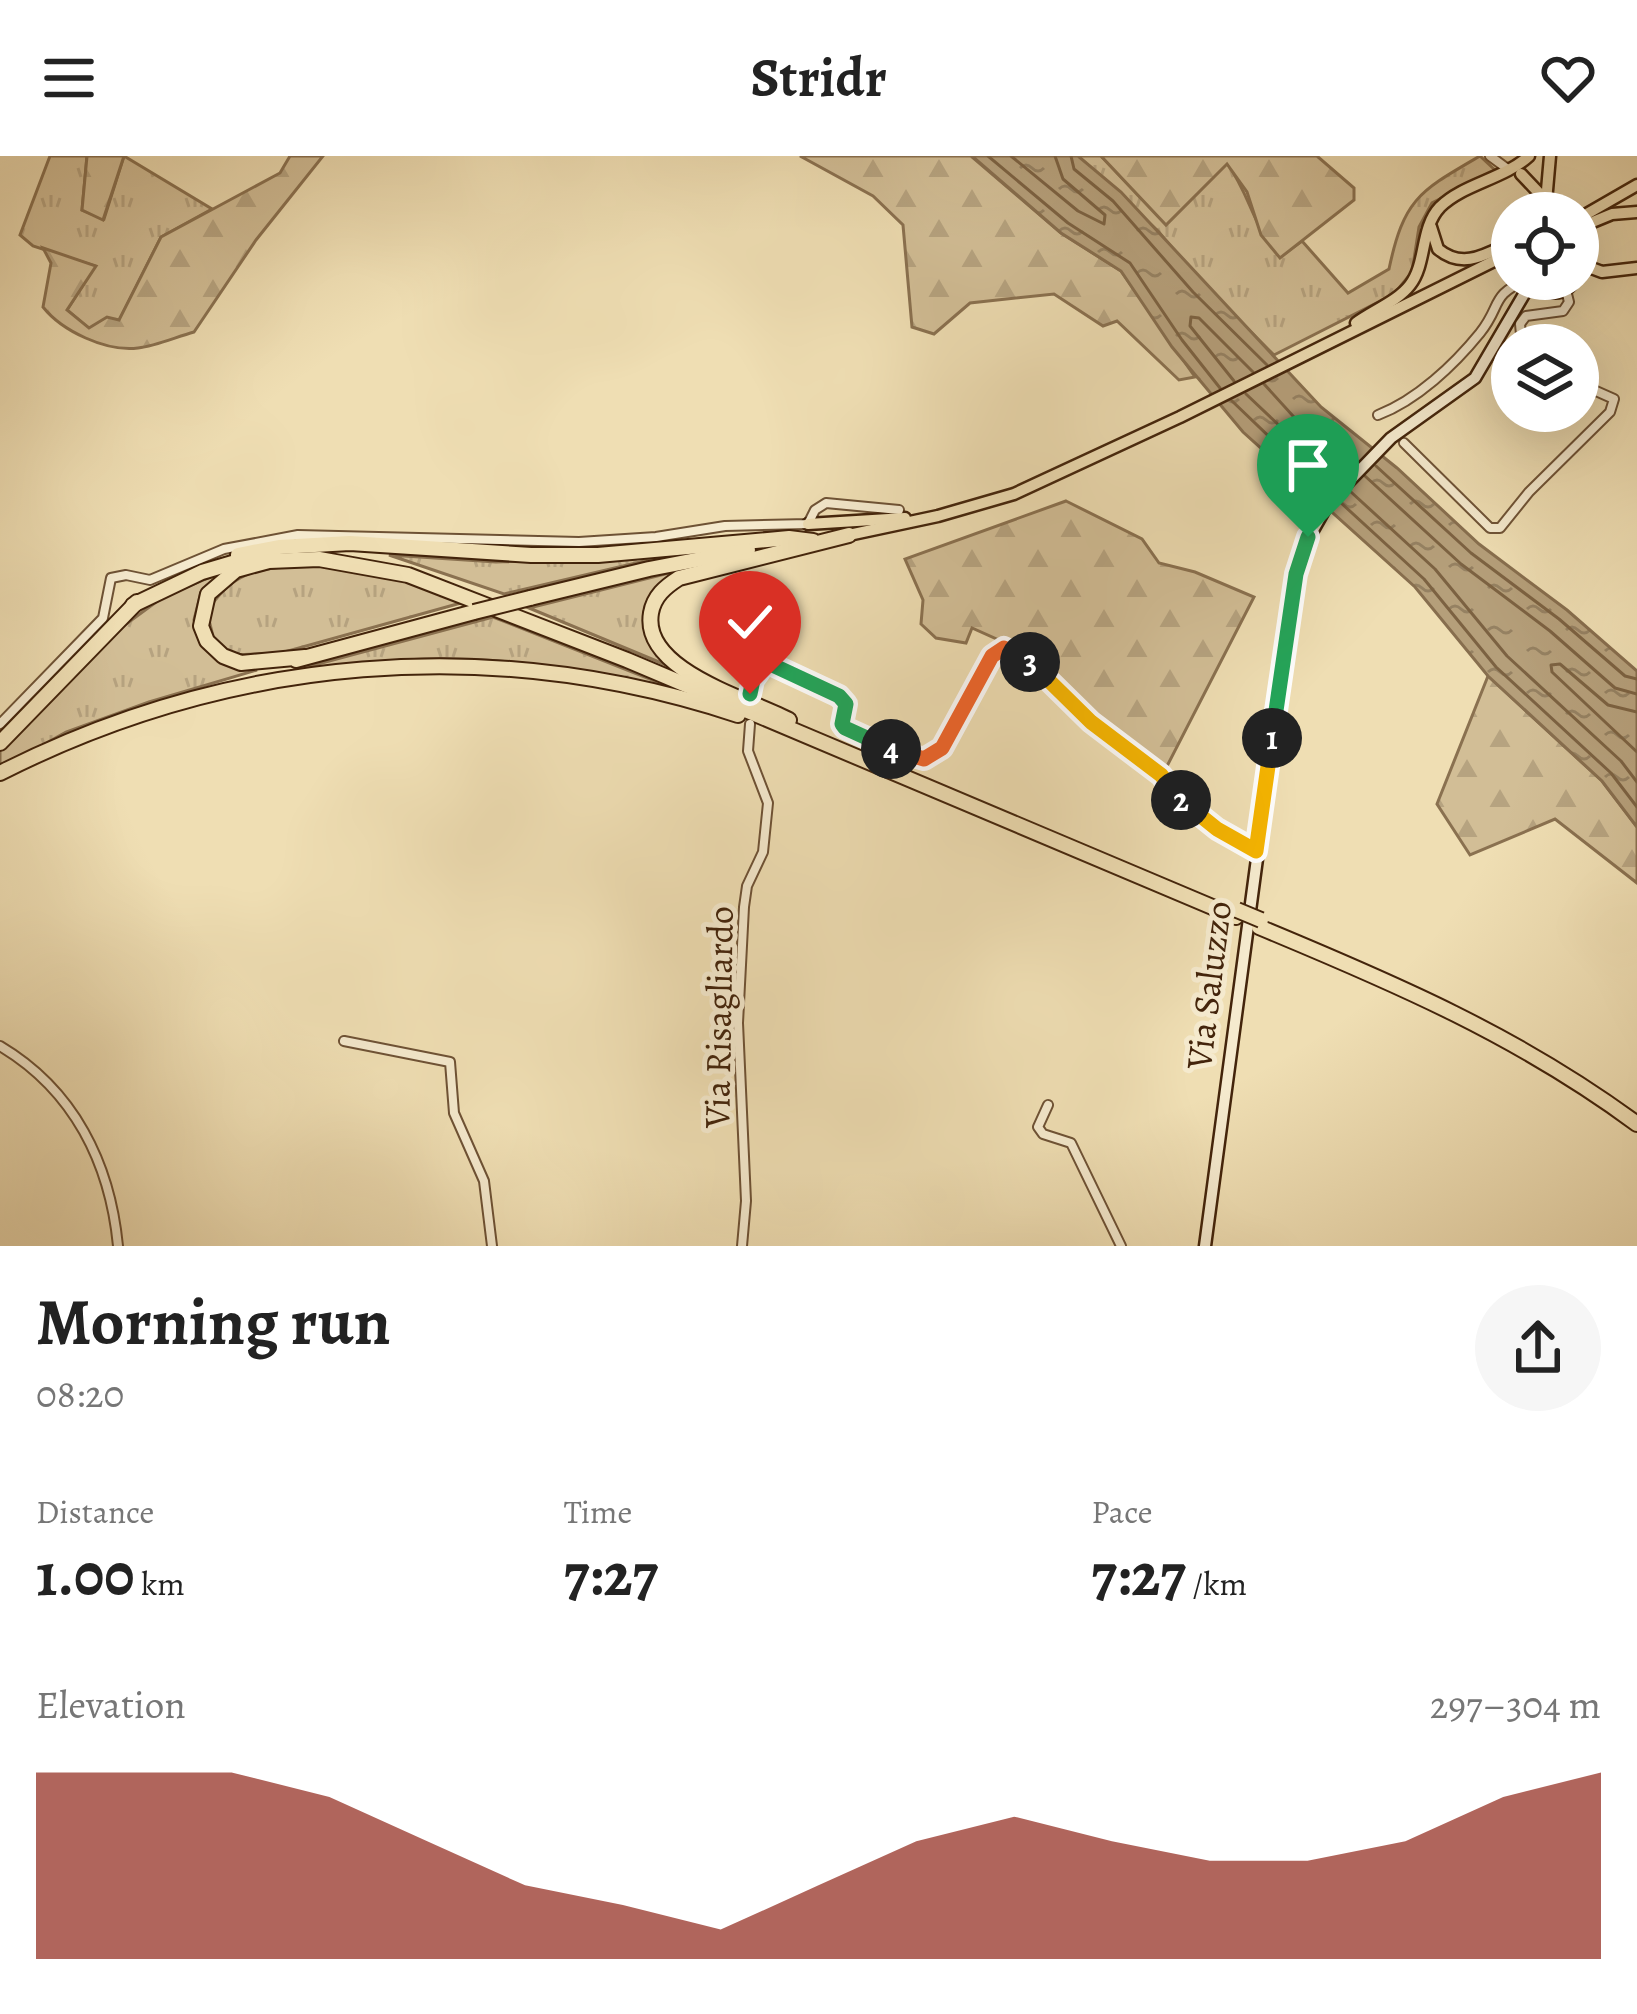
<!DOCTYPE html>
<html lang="en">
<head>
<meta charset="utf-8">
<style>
  body { margin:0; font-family:Alegreya,serif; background:#f6f6f6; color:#222; height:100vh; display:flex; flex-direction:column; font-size:45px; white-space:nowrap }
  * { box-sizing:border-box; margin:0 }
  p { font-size:39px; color:#767676 }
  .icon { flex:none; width:66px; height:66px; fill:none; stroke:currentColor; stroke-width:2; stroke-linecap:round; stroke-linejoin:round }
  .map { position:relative; height:1090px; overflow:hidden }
  .sheet { display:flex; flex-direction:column; background:#fff; flex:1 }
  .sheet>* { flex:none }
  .buttons { position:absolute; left:1491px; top:36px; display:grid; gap:24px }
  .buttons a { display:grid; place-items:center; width:108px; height:108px; border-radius:50%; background:#fff; box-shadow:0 12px 48px #0002; font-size:60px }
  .pin { position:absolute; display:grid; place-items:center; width:102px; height:102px; color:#fff; margin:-123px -51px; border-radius:50% 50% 50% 0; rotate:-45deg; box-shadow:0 0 12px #0007 }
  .pin .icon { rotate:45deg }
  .km { position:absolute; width:60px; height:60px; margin:-30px; border-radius:50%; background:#222; color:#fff; font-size:33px; line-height:60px; text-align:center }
  .round { display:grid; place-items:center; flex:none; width:126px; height:126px; border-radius:63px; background:#f6f6f6 }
  .headline { display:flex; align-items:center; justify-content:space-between; height:204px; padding:0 36px }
  h1 { font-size:66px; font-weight:700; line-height:90px }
  .stats { display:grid; grid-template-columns:repeat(3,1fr); gap:18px; height:204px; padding:12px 36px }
  .stats div { display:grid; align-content:center }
  .stats b { font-size:60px; font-weight:700 }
  .stats small { font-size:33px; font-weight:400 }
  .stats p { font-size:33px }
  .chart { height:336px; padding:24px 36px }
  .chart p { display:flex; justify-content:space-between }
  .chart svg { width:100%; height:216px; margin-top:12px; fill:#8f2418; opacity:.7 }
  header { display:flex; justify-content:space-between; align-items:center; height:156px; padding:0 36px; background:#fff; font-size:54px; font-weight:700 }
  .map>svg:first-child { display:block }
</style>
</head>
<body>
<header><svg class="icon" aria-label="menu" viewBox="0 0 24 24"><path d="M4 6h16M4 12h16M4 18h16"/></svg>Stridr<svg class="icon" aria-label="heart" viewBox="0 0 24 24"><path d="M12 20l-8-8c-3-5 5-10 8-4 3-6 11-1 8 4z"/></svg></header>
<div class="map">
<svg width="1637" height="1090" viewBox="0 0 1637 1090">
  <defs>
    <pattern id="grass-tufts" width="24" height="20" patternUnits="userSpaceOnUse" patternTransform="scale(3)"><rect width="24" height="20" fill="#d2be96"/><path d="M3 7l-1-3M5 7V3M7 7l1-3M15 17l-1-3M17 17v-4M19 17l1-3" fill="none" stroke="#b6a380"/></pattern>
    <pattern id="forest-firs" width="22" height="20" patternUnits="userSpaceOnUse" patternTransform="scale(3)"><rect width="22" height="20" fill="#d2be96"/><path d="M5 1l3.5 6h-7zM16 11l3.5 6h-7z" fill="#b6a380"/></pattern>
    <pattern id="water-ripples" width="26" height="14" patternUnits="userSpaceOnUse" patternTransform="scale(3)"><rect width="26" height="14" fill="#b59f7a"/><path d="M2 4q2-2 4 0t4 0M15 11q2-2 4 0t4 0" fill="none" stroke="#958162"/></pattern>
  </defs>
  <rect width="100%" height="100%" fill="#efdeb3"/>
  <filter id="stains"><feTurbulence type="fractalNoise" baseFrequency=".00167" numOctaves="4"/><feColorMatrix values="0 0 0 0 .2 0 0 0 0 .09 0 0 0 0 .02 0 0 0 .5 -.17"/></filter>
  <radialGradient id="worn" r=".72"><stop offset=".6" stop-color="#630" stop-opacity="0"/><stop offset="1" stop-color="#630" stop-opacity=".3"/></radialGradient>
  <g fill="url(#grass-tufts)" stroke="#8a7150" stroke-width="3">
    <polygon points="50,0 87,0 82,54 104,63 124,0 212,53 161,81 119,165 89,173 67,154 95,110 33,90 20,79"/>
    <path d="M1078,0h23l65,68 61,-61c24,34 26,64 53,94l22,-16 46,52 41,-24c15,-71 31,-78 91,-113l16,15 -64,32 -13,24 -7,45 -18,22 -120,61 -72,-72 -44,-52z"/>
    <polygon points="389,399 496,406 670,399 504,438"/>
    <path d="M317,407l79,13 72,25 -187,52 -49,2 -18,-15 -7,-28c29,-48 59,-42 110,-49z"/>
    <path d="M697,410c-58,24 -72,52 -26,101l-142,-59z"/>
    <polygon points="224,415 201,436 194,464 201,489 224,508 257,514 149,546 66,576 0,613 0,592 107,482 163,441"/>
    <path d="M493,461l205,81c-93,-26 -195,-44 -293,-38 -42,3 -85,10 -128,15z"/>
  </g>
  <g fill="url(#forest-firs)" stroke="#8a7150" stroke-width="3">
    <polygon points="87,0 124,0 103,64 82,54"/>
    <path d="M290,0h33l-67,84 -62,92c-18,5 -38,14 -56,16 -32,4 -76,-17 -95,-41l8,-44 -8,-15 53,18 -29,44 22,18 18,-11 12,3 42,-83 119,-64z"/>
    <polygon points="800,0 971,0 1061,77 1121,115 1195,221 1179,224 1117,165 1103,170 1054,138 970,147 934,178 912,171 903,69 873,40"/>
    <polygon points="1101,0 1317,0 1354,32 1354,44 1280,102 1261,79 1247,36 1227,8 1166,69"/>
    <polygon points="1066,345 1142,383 1159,407 1195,416 1254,441 1165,614 1071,539 1032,499 972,472 966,487 936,482 921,468 923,444 905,403"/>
    <polygon points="1488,520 1602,625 1637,671 1637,727 1555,663 1470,699 1437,648"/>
  </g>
  <polygon fill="url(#water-ripples)" stroke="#876e4e" stroke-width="3" points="972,0 1078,0 1121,36 1321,251 1397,312 1479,388 1567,454 1637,515 1637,671 1602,625 1488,520 1415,431 1243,276 1172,191 1121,115 1061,77"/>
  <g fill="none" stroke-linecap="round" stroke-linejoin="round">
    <g stroke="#7c6242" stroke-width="3">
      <polyline points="988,0 1068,67 1130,107 1182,184 1220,232"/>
      <polyline points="1011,0 1078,55 1104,68 1105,59 1063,23 1055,0"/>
      <polyline points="1071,0 1074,13 1113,45 1193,136 1267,209"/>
      <polyline points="1234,225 1190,170 1191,161 1199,162 1253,216"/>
      <polyline points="1264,228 1303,271 1352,310"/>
      <polyline points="1246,238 1338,325"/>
      <polyline points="1232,245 1327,336"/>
      <polyline points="1376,310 1471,397 1559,463 1625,520 1637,523"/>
      <polyline points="1365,320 1461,408 1550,475 1615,532 1637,538"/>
      <polyline points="1351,336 1435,413 1507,500 1621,605 1637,626"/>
      <polyline points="1340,346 1424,423 1496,511 1611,617 1637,651"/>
      <polyline points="1637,556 1608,549 1560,508 1551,509 1552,516 1637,596"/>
    </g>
    <defs>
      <g id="street">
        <polyline points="1490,0 1509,14"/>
        <polyline points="1522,189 1520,168 1526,160 1563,155 1569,146 1566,134"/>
        <path d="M1378,259c39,-15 76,-50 102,-82 23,-29 9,-37 48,-54"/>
        <polyline points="1404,287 1490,372 1500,372 1529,336 1610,256 1614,243 1578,227"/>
        <polyline points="750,538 753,524 767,506 844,544 841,568 891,593 924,603 942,592 992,500 1004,492 1024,499 1091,566 1161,619 1184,647 1217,673 1256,695"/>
        <polyline points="0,568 103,462 111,422 126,419 150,424 224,393 298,379 579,386 656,381 725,370 808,368 815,354 826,347 899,354"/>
        <polyline points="344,885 450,906 454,957 484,1025 492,1090"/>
        <path d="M0,890c74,44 110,117 118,200"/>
        <polyline points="1048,949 1038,971 1043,978 1071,987 1121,1090"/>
        <polyline points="742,1090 746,1045 738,867 744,751 747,730 763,696 768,647 748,595 750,568"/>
      </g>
      <polyline id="secondary" points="1205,1090 1290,457 1304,390 1329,346 1391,282 1475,222 1533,123"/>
      <g id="primary">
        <polyline points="1521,18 1539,37 1543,49"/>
        <polyline points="1545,57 1550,0"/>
        <polyline points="1578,63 1637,29"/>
        <path d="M1431,71l7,22c25,21 48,5 74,-7"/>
        <polyline points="1578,72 1612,58 1637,56"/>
        <polyline points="1578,107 1602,116 1637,112"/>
        <path d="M1536,123c10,18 29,18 39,0"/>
        <path d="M1356,167c16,-12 42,-22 54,-38 17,-22 10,-57 30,-78 23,-23 64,-28 89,-51"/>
        <polyline points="808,368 905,362"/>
        <polyline points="844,380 938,360 1014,338 1180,261 1512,96"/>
      </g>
      <g id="highway">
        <polyline points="238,399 279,391 350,387 531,399 598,399 789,382 813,385"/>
        <polyline points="530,442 649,413 748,394"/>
        <polyline points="133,449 202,416 246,403"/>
        <polyline points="305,501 241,507 223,500 207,485 201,470 208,438 236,414 269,405 319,403 408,419 627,504 1236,761"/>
        <polyline points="296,504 474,456"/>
        <path d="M789,564c-39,-21 -148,-49 -138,-107 3,-17 14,-26 28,-35l170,-43"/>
        <polyline points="0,587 137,446"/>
        <path d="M0,617c231,-117 490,-140 738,-58"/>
        <path d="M1259,771c135,56 259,109 378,197"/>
      </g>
    </defs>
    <use href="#street" stroke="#6e5235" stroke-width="12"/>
    <use href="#secondary" stroke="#43240b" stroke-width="15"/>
    <use href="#primary" stroke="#43240b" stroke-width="15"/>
    <use href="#highway" stroke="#43240b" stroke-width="18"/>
    <use href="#street" stroke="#f5eace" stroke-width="8"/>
    <use href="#secondary" stroke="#f5eace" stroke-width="10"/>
    <use href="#primary" stroke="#efdeb3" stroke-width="10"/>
    <use href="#highway" stroke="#efdeb3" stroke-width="14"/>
    <defs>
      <g id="highway-bridge">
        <polyline points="474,456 530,442"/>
        <polyline points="1237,754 1261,764"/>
      </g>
    </defs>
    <use href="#highway-bridge" stroke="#43240b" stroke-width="18" stroke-linecap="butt"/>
    <use href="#highway-bridge" stroke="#efdeb3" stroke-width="14"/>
  </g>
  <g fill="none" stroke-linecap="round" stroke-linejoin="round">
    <defs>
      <polyline id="split-1" points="1272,582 1296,418 1308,381"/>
      <polyline id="split-2" points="1181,644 1217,673 1256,695 1272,582"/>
      <polyline id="split-3" points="1030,506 1091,566 1161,619 1181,644"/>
      <polyline id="split-4" points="891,593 924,603 942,592 992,500 1004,492 1030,506"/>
      <polyline id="split-5" points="750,538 753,524 766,506 839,540 846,548 842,568 845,572 891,593"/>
    </defs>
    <use href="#split-1" stroke="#fff" stroke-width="24"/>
    <use href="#split-2" stroke="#fff" stroke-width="24"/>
    <use href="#split-3" stroke="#fff" stroke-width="24"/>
    <use href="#split-4" stroke="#fff" stroke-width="24"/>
    <use href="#split-5" stroke="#fff" stroke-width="24"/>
    <use href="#split-1" stroke="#22a559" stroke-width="15"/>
    <use href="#split-2" stroke="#f5b400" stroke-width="15"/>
    <use href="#split-3" stroke="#f5b400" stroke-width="15"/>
    <use href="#split-4" stroke="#f0652b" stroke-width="15"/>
    <use href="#split-5" stroke="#22a559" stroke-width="15"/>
  </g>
  <g text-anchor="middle" stroke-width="10" stroke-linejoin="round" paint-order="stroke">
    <g font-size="36" fill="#43240b" stroke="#f5eace">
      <text transform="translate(1208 829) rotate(-83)" y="13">Via Saluzzo</text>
      <text transform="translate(718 861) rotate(-89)" y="13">Via Risagliardo</text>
    </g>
  </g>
  <rect width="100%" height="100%" filter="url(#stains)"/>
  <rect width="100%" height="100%" fill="url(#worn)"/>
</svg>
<div class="buttons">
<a><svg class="icon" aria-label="locate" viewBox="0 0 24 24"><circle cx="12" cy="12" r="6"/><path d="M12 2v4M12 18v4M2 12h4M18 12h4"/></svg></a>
<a><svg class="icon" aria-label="layers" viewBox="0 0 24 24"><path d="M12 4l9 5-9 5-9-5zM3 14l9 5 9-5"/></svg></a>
</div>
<div class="pin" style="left:1308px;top:381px;background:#1e9e55"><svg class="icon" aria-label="arrive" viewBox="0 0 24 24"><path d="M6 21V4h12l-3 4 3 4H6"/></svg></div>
<div class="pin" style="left:750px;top:538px;background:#d93025"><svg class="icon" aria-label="check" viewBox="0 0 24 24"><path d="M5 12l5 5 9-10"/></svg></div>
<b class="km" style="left:1272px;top:582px">1</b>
<b class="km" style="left:1181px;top:644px">2</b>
<b class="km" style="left:1030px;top:506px">3</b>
<b class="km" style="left:891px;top:593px">4</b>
</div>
<section class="sheet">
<div class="headline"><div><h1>Morning run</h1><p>08:20</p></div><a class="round"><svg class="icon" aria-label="share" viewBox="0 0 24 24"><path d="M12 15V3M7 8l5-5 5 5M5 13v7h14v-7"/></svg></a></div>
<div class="stats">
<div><p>Distance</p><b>1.00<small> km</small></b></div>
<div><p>Time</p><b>7:27</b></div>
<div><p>Pace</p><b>7:27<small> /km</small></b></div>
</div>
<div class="chart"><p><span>Elevation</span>297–304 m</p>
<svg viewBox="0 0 160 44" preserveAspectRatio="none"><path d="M0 44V6L10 6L20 6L30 11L40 20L50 29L60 33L70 38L80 29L90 20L100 15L110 20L120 24L130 24L140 20L150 11L160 6V44z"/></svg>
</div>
</section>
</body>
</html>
